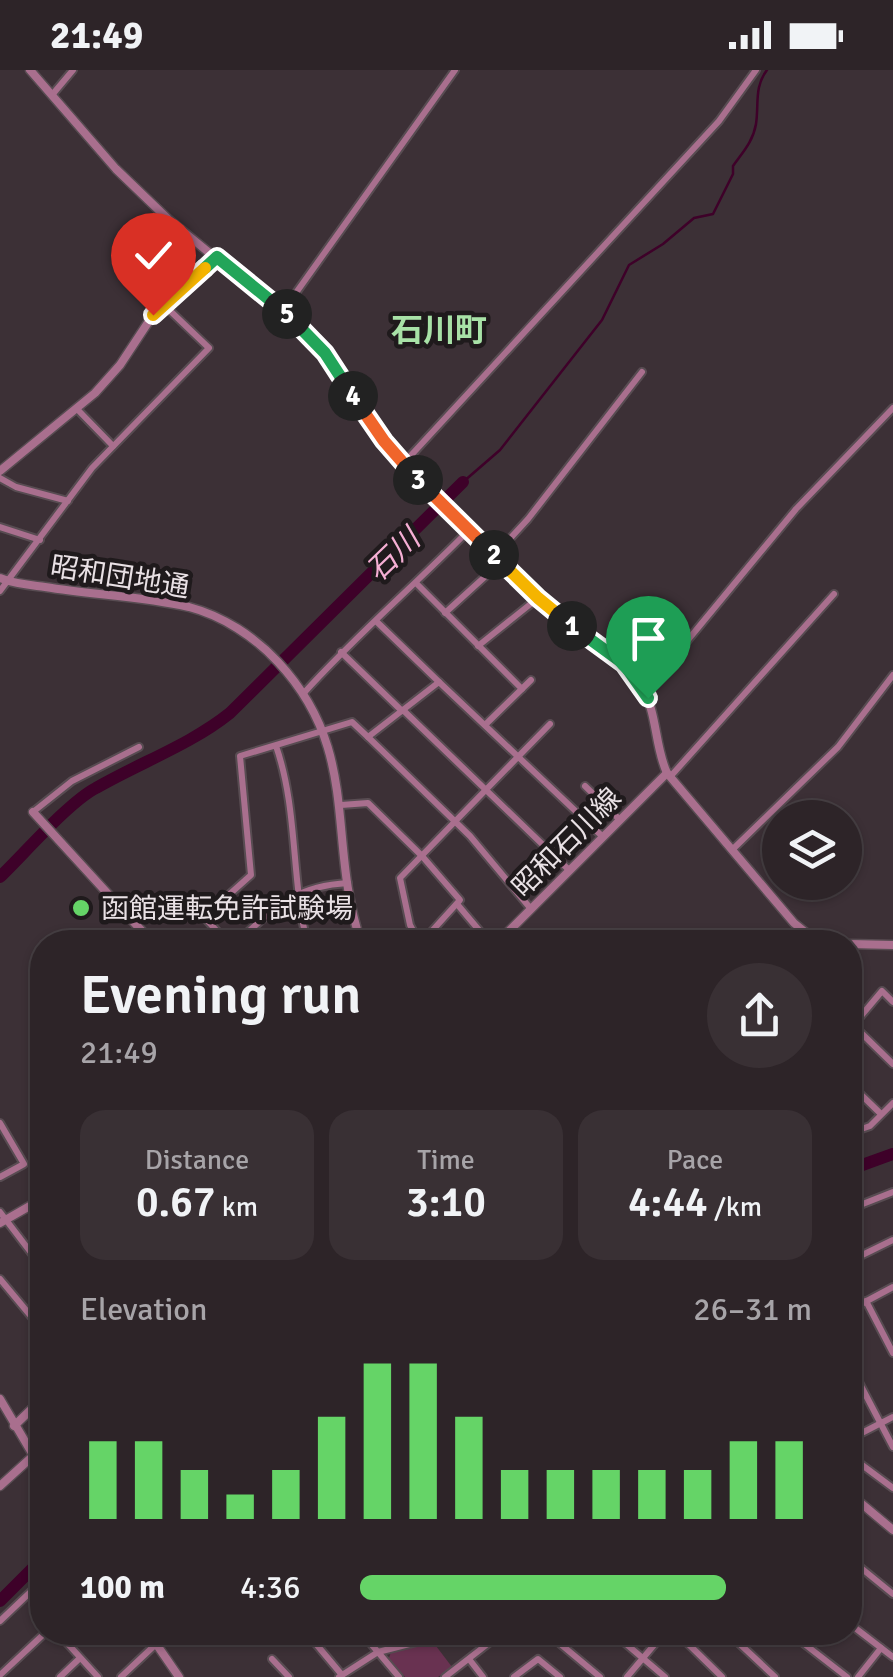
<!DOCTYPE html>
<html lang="en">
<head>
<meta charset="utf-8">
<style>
  body { margin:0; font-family:Signika,"Noto Sans JP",sans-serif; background:#393034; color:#f1f3f6; height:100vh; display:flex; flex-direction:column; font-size:38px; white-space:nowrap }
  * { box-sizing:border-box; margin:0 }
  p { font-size:32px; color:#a7a4a8 }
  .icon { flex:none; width:55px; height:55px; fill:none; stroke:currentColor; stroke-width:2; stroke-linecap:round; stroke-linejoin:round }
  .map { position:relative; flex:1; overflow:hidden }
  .drawer { position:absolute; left:30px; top:860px; width:832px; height:715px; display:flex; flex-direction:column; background:#2d2428; border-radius:40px; box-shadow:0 2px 8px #0004,0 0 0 2px #484145 }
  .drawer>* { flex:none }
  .buttons { position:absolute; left:762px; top:730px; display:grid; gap:20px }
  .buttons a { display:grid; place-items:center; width:100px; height:100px; border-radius:50%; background:#2d2428; box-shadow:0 2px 8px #0004,0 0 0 2px #484145; font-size:50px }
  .pin { position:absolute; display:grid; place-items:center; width:85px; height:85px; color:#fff; margin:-102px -42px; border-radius:50% 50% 50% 0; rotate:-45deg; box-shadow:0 0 10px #0007 }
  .pin .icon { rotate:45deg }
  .km { position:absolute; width:50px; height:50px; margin:-25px; border-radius:50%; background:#222; color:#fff; font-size:28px; line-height:50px; text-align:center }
  .round { display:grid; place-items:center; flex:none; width:105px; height:105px; border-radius:52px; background:#393034 }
  .headline { display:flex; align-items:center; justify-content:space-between; height:170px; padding:0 50px }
  h1 { font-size:55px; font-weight:600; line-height:75px }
  .figures { display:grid; grid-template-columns:repeat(3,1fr); gap:15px; height:170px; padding:10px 50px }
  .figures div { display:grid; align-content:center; border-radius:25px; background:#393034; text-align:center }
  .figures b { font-size:42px; font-weight:600 }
  .figures small { font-size:28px; font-weight:400 }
  .figures p { font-size:28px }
  .chart { height:280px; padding:20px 50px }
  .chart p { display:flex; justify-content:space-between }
  .chart svg { width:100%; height:180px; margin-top:10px; stroke:#65d467; stroke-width:6 }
  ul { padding:0 50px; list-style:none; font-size:32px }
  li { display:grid; grid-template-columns:160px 120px 1fr; align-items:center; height:75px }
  li i { height:25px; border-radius:12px; background:#65d467 }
  .status { display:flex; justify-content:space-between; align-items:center; height:70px; padding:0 50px; background:#2d2428; direction:ltr }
  .status svg { height:28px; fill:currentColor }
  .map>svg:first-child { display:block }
</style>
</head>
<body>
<div class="status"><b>21:49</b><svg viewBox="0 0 49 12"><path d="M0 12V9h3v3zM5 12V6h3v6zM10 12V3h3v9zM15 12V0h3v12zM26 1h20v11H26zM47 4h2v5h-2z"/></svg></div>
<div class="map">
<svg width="893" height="1607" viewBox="0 0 893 1607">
  <rect width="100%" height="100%" fill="#3c3036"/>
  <polygon fill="#693251" points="433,1572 452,1597 438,1607 405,1607 389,1588 391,1582"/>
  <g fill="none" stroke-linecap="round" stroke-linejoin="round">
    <path stroke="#3e0129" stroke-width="2.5" d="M463,412l37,-32 102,-130 27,-55 34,-21 31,-26 19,-4 20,-40v-8c9,-13 20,-24 23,-42 3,-20 -2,-37 11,-54"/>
    <g stroke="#3e0129" stroke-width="12">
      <path d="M0,807c24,-23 69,-75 96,-89 45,-26 94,-43 134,-75l233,-231"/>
      <polyline points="850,1103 854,1098 893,1084"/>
      <polyline points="0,1531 42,1489"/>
    </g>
    <defs>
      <g id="minor">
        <polyline points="52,25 73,0"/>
        <polyline points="283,241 455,0"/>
        <polyline points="77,339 113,376"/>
        <polyline points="403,394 719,51 756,0"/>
        <polyline points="0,408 16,417 68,431"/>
        <polyline points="0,457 40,470"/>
        <polyline points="494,486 528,449 642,302"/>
        <polyline points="417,514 522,619"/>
        <polyline points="0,521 92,398 209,278 164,235"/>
        <polyline points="445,543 500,493"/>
        <polyline points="376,551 439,612"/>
        <polyline points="478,576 538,528"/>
        <polyline points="341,582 402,641"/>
        <polyline points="645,622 796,439 893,338"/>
        <path d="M303,624c52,-58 111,-108 165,-163"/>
        <polyline points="403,640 569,800"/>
        <polyline points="485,655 531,610"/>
        <path d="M276,676c22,63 15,132 31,196"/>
        <polyline points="670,707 834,524"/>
        <polyline points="585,716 620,750"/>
        <polyline points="341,735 368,733 422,786 460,830 422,872"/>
        <polyline points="33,742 72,711 139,677"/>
        <polyline points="732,780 838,677 893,605"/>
        <polyline points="457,834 489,872"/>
        <polyline points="531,839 470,766 368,667 439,612 603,767"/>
        <polyline points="227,872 204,847 251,805 240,686 352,652 368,667"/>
        <path d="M237,872c38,-34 57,-56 111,-59"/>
        <polyline points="419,872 410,855 400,808 550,654"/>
        <polyline points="853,955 893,994"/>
        <polyline points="850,959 882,921 893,932"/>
        <polyline points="850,1014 881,1044"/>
        <polyline points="0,1053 24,1094 0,1107"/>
        <polyline points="850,1063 870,1056 893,1033"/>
        <polyline points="850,1139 893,1122"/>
        <polyline points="0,1142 42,1197"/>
        <polyline points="850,1191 893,1170"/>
        <polyline points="0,1209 35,1251 42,1244"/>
        <polyline points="866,1231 893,1283"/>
        <polyline points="850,1240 893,1217"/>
        <polyline points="850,1295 893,1377"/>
        <polyline points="850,1369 893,1347"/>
        <polyline points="850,1381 854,1389 893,1418"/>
        <polyline points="850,1489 893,1524"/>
        <polyline points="0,1551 42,1511"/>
        <polyline points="850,1554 893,1587"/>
        <polyline points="57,1562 98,1607"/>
        <polyline points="306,1562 342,1605"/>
        <polyline points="361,1562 399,1607"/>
        <polyline points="546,1562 600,1607"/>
        <polyline points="612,1562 665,1607"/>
        <polyline points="676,1562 722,1607"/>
        <polyline points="727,1562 775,1607"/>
        <polyline points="789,1562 847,1607"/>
        <polyline points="272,1589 289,1607"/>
        <polyline points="469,1589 483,1607"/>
        <polyline points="0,1605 46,1562"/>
        <polyline points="60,1607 80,1588"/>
        <polyline points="121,1607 156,1574"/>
        <polyline points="339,1607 378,1582 425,1570 437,1562"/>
        <polyline points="445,1607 503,1562"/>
        <polyline points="514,1607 538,1589 560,1607"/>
        <polyline points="627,1607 665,1562"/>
        <polyline points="858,1607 881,1578"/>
      </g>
      <g id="tertiary">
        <path d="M30,0l86,99 52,50 138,113c45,52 77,113 126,164 37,37 75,78 116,112 31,25 72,42 93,78 17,27 13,59 26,87l127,150 16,13 17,6"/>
        <polyline points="0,401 95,323 120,295 153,245 217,187"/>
        <path d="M0,508c14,6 30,7 45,9 48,8 96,9 144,20 34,9 66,30 89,55 84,90 48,178 83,280"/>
        <polyline points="33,742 152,872"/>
        <polyline points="498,872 667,703"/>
        <polyline points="850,874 893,875"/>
        <polyline points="0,1153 42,1129"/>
        <polyline points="0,1329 42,1400"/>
        <polyline points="14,1356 42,1329"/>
        <polyline points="0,1416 33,1386"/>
        <polyline points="850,1424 893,1460"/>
        <polyline points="148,1562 179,1607"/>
      </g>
    </defs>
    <use href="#minor" stroke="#584c52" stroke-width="10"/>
    <use href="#tertiary" stroke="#584c52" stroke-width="11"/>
    <use href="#minor" stroke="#a96f8e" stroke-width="6"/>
    <use href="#tertiary" stroke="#a96f8e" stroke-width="8"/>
  </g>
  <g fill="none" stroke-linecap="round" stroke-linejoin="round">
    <defs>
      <polyline id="split-1" points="572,556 624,594 648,628"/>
      <polyline id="split-2" points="494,485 538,528 572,556"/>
      <polyline id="split-3" points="418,410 494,485"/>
      <polyline id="split-4" points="353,326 384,371 418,410"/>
      <polyline id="split-5" points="287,244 325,283 353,326"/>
      <polyline id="split-6" points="205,198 217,187 287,244"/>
      <polyline id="split-7" points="153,245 205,198"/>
    </defs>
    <use href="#split-1" stroke="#fff" stroke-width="20"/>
    <use href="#split-2" stroke="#fff" stroke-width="20"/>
    <use href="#split-3" stroke="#fff" stroke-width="20"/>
    <use href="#split-4" stroke="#fff" stroke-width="20"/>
    <use href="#split-5" stroke="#fff" stroke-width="20"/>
    <use href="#split-6" stroke="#fff" stroke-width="20"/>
    <use href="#split-7" stroke="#fff" stroke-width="20"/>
    <use href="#split-1" stroke="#22a559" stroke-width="12"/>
    <use href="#split-2" stroke="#f5b400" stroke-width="12"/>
    <use href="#split-3" stroke="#f0652b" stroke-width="12"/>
    <use href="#split-4" stroke="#f0652b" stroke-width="12"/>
    <use href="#split-5" stroke="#22a559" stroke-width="12"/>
    <use href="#split-6" stroke="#22a559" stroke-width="12"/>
    <use href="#split-7" stroke="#f5b400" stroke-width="12"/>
  </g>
  <circle fill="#65d467" stroke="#1f1a1c" stroke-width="4" cx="81" cy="838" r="10"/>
  <g text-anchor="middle" stroke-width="9" stroke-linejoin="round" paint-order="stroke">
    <g font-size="28" fill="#e9e1e5" stroke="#1f1a1c">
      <text transform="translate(120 506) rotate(9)" y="10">昭和団地通</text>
      <text transform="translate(566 772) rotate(-45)" y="10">昭和石川線</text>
    </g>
    <g font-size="28" fill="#e9e1e5" stroke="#1f1a1c" text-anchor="start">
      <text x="101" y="848">函館運転免許試験場</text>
    </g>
    <g font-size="30" font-style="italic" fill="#f5afd4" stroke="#1f1a1c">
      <text transform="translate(393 485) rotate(-44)" y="10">石川</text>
    </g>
    <g font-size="32" font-weight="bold" fill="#a8e2a7" stroke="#1f1a1c">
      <text x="439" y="271">石川町</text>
    </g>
  </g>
</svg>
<div class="buttons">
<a><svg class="icon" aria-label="layers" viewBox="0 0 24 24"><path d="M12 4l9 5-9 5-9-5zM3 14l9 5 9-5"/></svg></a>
</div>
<div class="pin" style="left:648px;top:628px;background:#1e9e55"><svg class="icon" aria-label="arrive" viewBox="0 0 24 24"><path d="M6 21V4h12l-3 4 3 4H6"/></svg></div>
<div class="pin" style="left:153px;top:245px;background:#d93025"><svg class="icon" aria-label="check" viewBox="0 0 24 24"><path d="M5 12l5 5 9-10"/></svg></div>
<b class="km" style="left:572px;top:556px">1</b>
<b class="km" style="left:494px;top:485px">2</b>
<b class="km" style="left:418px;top:410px">3</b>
<b class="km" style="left:353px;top:326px">4</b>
<b class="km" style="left:287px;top:244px">5</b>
<section class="drawer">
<div class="headline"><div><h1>Evening run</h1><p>21:49</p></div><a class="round"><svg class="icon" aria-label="share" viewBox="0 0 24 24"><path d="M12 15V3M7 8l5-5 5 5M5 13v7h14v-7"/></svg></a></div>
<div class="figures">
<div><p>Distance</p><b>0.67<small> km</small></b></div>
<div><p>Time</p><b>3:10</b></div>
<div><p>Pace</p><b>4:44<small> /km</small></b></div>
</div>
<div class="chart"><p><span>Elevation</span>26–31 m</p>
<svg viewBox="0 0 160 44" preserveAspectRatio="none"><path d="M5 44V25M15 44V25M25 44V32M35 44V38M45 44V32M55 44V19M65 44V6M75 44V6M85 44V19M95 44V32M105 44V32M115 44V32M125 44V32M135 44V32M145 44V25M155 44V25"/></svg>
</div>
<ul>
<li><b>100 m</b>4:36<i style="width:81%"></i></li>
</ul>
</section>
</div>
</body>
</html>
